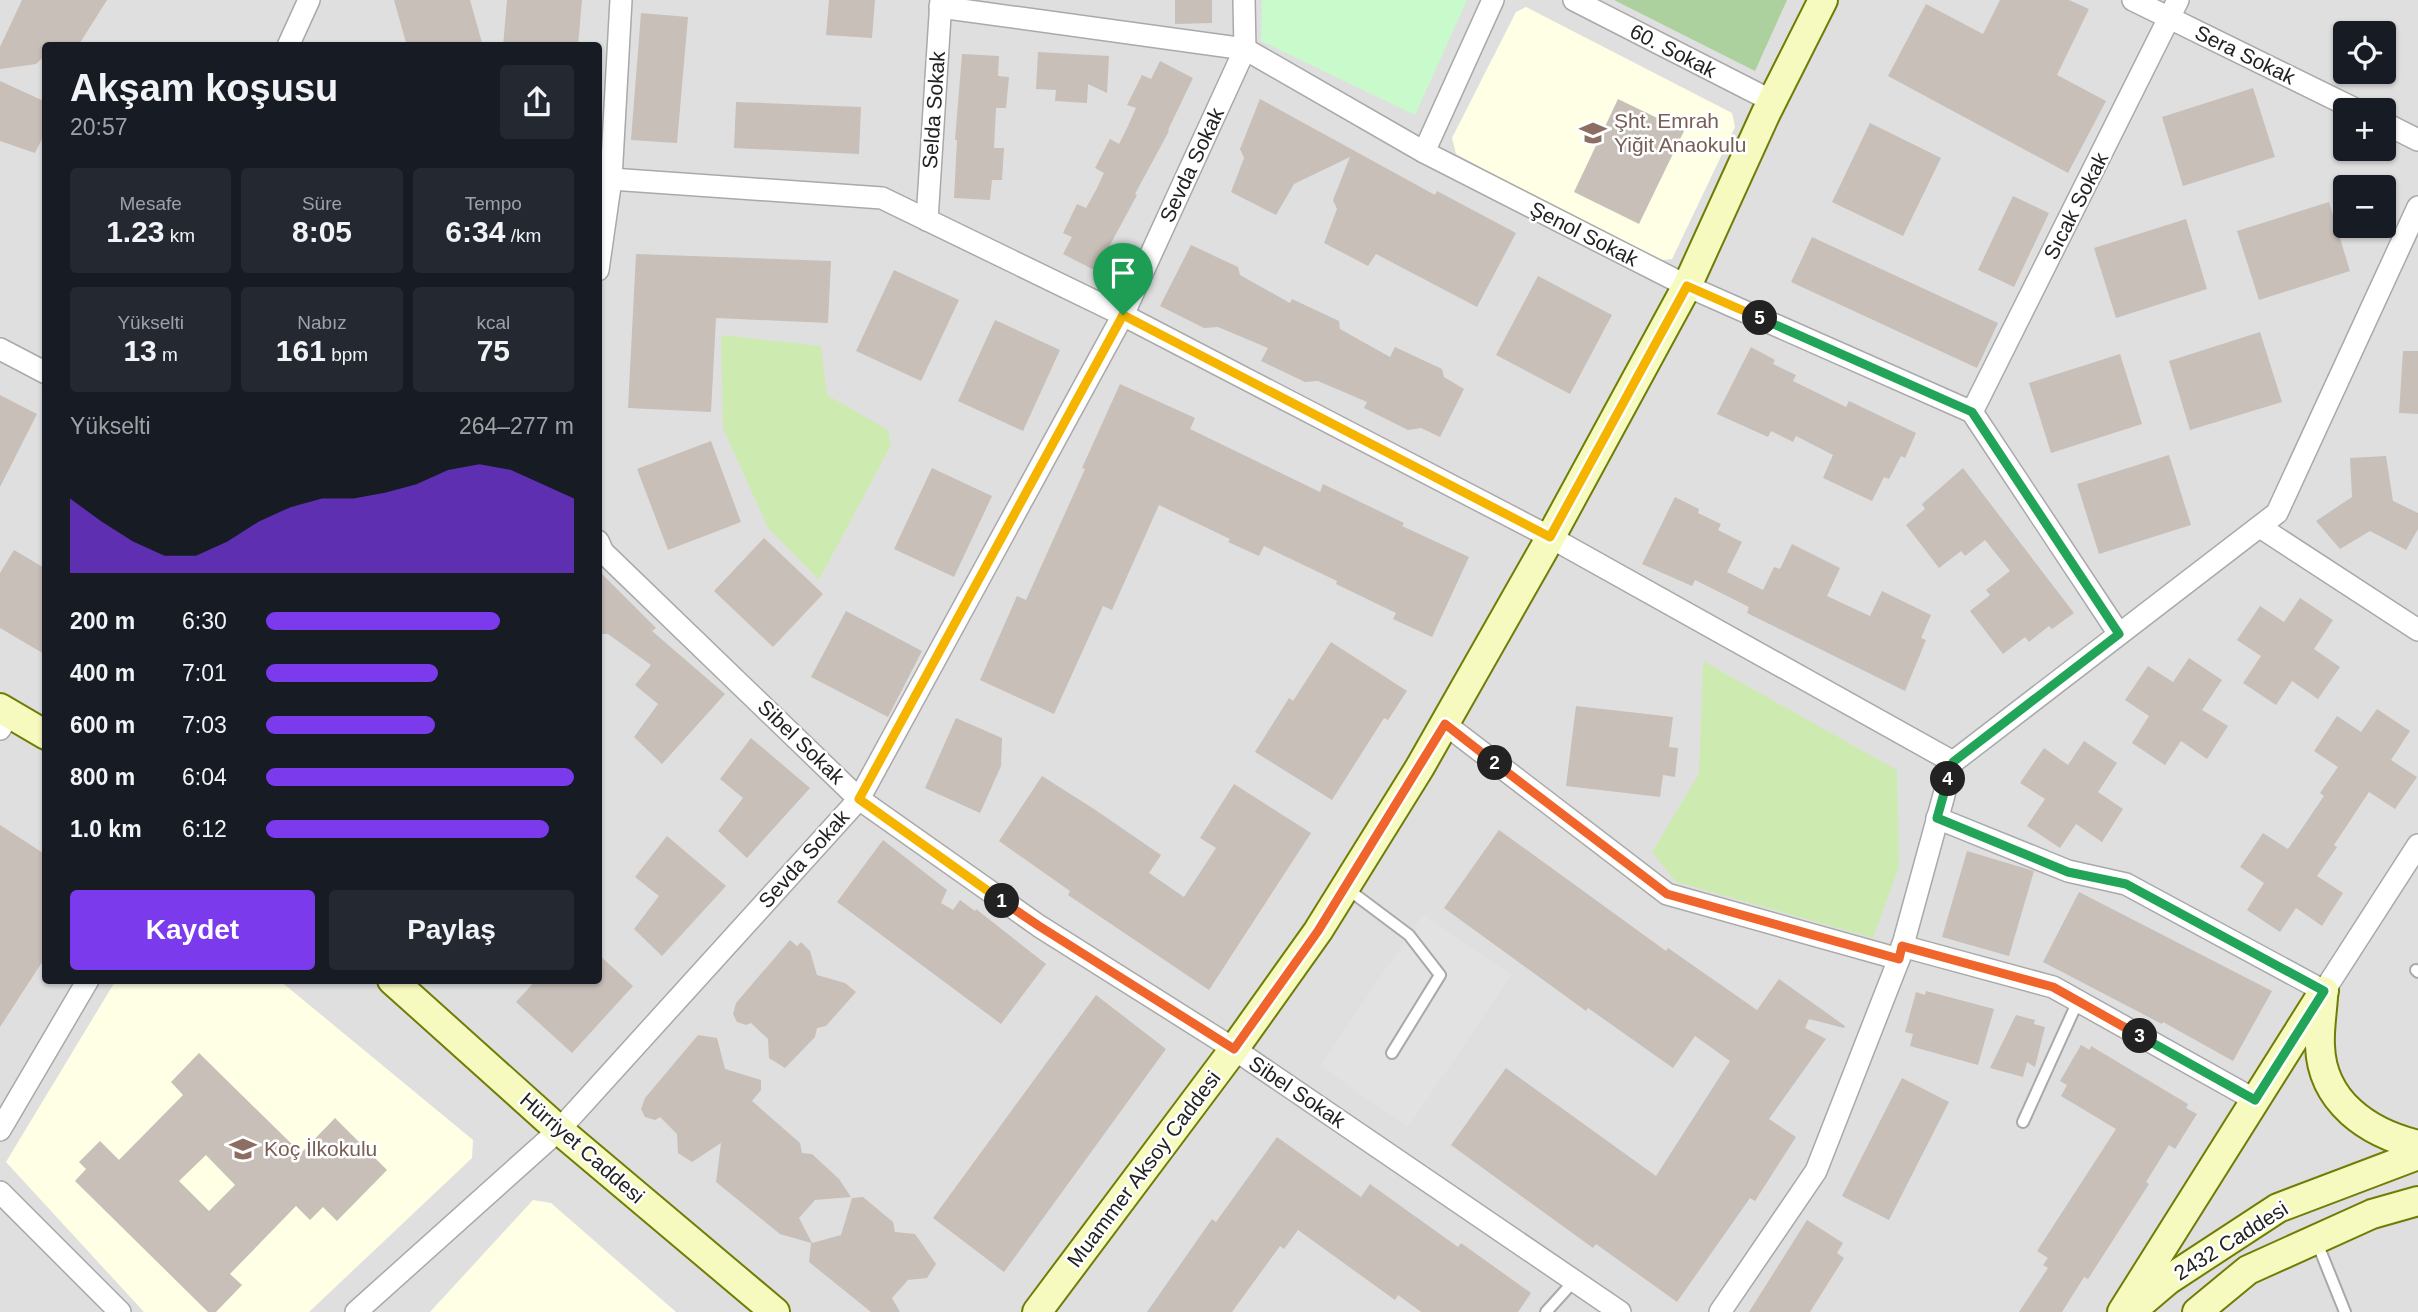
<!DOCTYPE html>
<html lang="tr">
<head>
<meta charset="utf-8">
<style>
  body { margin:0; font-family:Arial,sans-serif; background:#242831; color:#f1f3f6; height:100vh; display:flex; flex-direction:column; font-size:26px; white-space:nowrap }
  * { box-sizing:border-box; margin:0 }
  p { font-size:23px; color:#9ea1a6 }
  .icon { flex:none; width:38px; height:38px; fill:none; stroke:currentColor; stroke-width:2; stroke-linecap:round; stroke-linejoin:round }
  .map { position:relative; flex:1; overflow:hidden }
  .side { position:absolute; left:42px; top:42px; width:560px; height:942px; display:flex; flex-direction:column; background:#171b24; border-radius:7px; box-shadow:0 2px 5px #0004 }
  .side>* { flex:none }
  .fabs { position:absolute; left:2333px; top:21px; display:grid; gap:14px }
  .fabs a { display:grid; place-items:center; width:63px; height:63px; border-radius:7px; background:#171b24; box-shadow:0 2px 5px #0004; font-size:35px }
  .pin { position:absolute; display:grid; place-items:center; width:60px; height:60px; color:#fff; margin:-72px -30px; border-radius:50% 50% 50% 0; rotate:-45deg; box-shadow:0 0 7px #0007 }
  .pin .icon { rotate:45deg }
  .km { position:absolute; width:35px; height:35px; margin:-18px; border-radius:50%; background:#222; color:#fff; font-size:19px; line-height:35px; text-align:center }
  .round { display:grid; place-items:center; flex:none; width:74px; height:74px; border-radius:7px; background:#242831 }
  .overview { display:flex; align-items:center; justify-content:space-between; height:119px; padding:0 28px }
  h1 { font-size:38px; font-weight:700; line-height:52px }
  .metrics { display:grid; grid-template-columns:repeat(3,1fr); gap:10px; height:119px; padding:7px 28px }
  .metrics div { display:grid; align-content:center; border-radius:7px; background:#242831; text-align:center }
  .metrics b { font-size:30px; font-weight:700 }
  .metrics small { font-size:19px; font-weight:400 }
  .metrics p { font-size:19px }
  .chart { height:196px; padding:14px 28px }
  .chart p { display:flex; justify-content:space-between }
  .chart svg { width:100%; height:126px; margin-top:7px; fill:#7c3aed; opacity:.7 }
  .button { display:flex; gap:14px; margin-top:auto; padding:14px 28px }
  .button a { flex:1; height:80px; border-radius:7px; background:#7c3aed; color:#fff; font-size:28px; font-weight:700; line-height:80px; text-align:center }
  .button a+a { background:#242831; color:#f1f3f6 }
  ul { padding:0 28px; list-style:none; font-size:23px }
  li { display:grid; grid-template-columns:112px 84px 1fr; align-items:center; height:52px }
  li i { height:18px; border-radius:9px; background:#7c3aed }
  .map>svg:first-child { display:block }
</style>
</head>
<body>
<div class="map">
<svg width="2418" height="1312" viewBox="0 0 2418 1312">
  <rect width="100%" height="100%" fill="#f2efe9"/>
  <path fill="#e0dfdf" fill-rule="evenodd" d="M0,0h2418v1312h-2418zM2345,33h39v39h-39zM46,46h552v934h-552zM2345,110h39v39h-39zM2345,187h39v39h-39z"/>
  <g fill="#ffffe5">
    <polygon points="1526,7 1732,113 1735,127 1672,259 1654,261 1456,154 1452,138 1516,12"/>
    <polygon points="116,980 279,980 473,1140 472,1158 309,1312 144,1312 6,1162"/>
    <polygon points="533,1200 551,1203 676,1312 430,1312"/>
  </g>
  <g fill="#cdebb0">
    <polygon points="721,335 821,346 827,395 888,430 891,445 819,580 768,528 723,428"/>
    <polygon points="1703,661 1897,770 1899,867 1873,938 1676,882 1652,852 1699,774"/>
  </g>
  <polygon fill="#add19e" points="1614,0 1787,0 1755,71"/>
  <polygon fill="#c8facc" points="1262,0 1467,0 1415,115 1261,41"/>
  <polygon fill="#e2e2e2" points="1423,914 1512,975 1408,1127 1320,1066"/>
  <g fill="#c7bfb8" fill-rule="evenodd">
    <polygon points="22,0 107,0 78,46 46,46 46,54 36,64 0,69 0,47"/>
    <polygon points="394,0 470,0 483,46 407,46"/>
    <polygon points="507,0 582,0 578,46 503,46"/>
    <polygon points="829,0 875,0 872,38 826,35"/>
    <polygon points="1175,0 1212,0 1212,23 1175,24"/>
    <polygon points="2000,0 2069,0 2089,9 2057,75 2106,101 2068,173 1888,76 1926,4 1983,34"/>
    <polygon points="641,13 688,17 677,143 631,140"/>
    <polygon points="1038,52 1109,56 1107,93 1088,84 1087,103 1055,101 1056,90 1036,89"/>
    <polygon points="962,54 999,56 998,76 1009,77 1006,108 996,108 994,148 1004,148 1002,180 992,180 990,200 954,198 957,140 955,140"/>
    <polygon points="1160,61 1193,78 1168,130 1169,131 1135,194 1137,195 1096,271 1063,254 1072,237 1063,233 1077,204 1086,208 1096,190 1104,173 1095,168 1110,139 1119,144 1128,126 1136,108 1127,105 1142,75 1151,79"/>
    <polygon points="0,81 46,102 46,131 35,153 0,141"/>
    <polygon points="2253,88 2275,157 2183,186 2162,117"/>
    <polygon points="1260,99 1435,195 1437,191 1516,233 1477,307 1376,254 1368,266 1324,243 1337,209 1333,200 1350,157 1294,184 1276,215 1231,192 1244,158 1240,149"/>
    <polygon points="1618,99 1684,131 1639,224 1574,192"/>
    <polygon points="736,102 861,107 859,154 734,148"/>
    <polygon points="1870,123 1941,158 1903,236 1832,202"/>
    <polygon points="2013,196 2049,213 2014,287 1978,270"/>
    <polygon points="2329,202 2350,271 2259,300 2237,231"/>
    <polygon points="2186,219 2207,289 2116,318 2094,248"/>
    <polygon points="1812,237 1998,323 1977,368 1791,282"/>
    <polygon points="1191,245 1238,267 1240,275 1290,303 1292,299 1339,321 1340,329 1390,357 1395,347 1442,369 1444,377 1464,389 1440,437 1421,428 1408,430 1364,408 1367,402 1318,381 1305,382 1261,361 1268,348 1218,327 1204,328 1160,306"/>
    <polygon points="636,254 831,261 828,323 716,318 711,412 628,408"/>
    <polygon points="894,270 959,300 921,381 856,351"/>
    <polygon points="1538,276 1612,315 1570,394 1496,355"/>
    <polygon points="995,320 1060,350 1023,431 958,401"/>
    <polygon points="2260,332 2282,402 2190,430 2169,361"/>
    <polygon points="1751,347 1775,360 1773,364 1796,375 1793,381 1846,407 1849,401 1916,433 1905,458 1901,456 1889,479 1884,477 1872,501 1823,478 1833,455 1796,436 1793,442 1771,431 1768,437 1717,414"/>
    <polygon points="2403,351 2418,351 2418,414 2399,413"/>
    <polygon points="2120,354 2142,424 2051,453 2029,383"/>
    <polygon points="1120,384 1195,418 1190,429 1320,492 1323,484 1404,523 1402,526 1469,557 1432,637 1393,619 1396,613 1336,584 1337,581 1264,546 1259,556 1228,542 1230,539 1159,505 1112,610 1103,606 1054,714 980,680 1017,596 1026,600 1085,469 1082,468"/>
    <polygon points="0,395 37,414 0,487"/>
    <polygon points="711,441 741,522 668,550 637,469"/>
    <polygon points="2169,455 2191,525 2099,554 2077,484"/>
    <polygon points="2386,456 2393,501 2418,513 2418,529 2406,550 2370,531 2340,549 2316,521 2352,497 2350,458"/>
    <polygon points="932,468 992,496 954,577 894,549"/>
    <polygon points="1963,468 2074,613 2052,629 2049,626 2029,642 2025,637 2003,654 1970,611 1990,595 1986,590 2010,571 1985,540 1965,556 1961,551 1939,568 1906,525 1925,509 1922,504"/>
    <polygon points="1675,497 1699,509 1698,513 1721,524 1718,530 1742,542 1727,572 1763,590 1774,567 1780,569 1792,544 1840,568 1827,596 1870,616 1882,591 1931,615 1921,638 1926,640 1905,691 1747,613 1749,607 1695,580 1692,586 1642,564"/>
    <polygon points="764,538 823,594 773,647 714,591"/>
    <polygon points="14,550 46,569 46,655 0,628 0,573"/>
    <polygon points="598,570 656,628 652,631 725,694 662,764 634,737 658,704 635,685 651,665 608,634 598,634"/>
    <polygon points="2300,598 2333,620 2314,649 2340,667 2318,699 2292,681 2276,705 2243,683 2261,656 2237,640 2260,606 2284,622"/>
    <polygon points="846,611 922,651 888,717 811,677"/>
    <polygon points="1331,642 1407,691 1388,720 1384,718 1332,800 1255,752 1289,698 1293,701"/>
    <polygon points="2189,658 2222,680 2202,710 2228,726 2207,759 2181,741 2165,765 2132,743 2149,716 2125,700 2148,666 2173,682"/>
    <polygon points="1576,706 1673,717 1669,747 1678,748 1675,777 1663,775 1660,797 1566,786"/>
    <polygon points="2377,709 2410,731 2391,760 2417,777 2395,809 2369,792 2334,845 2337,847 2317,876 2343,893 2322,926 2296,908 2280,932 2247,910 2264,883 2240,867 2263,833 2288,849 2324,796 2320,793 2338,767 2314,751 2337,716 2361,732"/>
    <polygon points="956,718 1002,738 1001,766 980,813 925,788"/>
    <polygon points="751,738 810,788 747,858 718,831 743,798 720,779"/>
    <polygon points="2084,741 2117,763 2098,792 2123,809 2102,842 2076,824 2060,848 2027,826 2045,799 2020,783 2044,748 2068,765"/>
    <polygon points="1042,776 1094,809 1161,855 1149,873 1184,897 1216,848 1200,838 1234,784 1311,833 1209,990 1068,895 1070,891 999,841"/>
    <polygon points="0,825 46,855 46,956 0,1027"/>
    <polygon points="1499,830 1666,951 1668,948 1757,1010 1779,979 1845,1026 1844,1028 1809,1019 1805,1028 1826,1039 1769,1119 1796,1137 1755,1201 1750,1198 1677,1302 1596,1244 1593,1248 1451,1145 1506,1068 1656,1176 1730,1061 1695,1036 1673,1068 1588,1008 1586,1011 1444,908"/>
    <polygon points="667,836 726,886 662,956 634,929 659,896 635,877"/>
    <polygon points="883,840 947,890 941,903 953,910 960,900 975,911 976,909 1046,964 1001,1024 837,902"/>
    <polygon points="1967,851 2034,871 2009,956 1942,937"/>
    <polygon points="2079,892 2272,991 2233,1061 2163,1022 2162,1024 2043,962"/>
    <polygon points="790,940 797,946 801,942 810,951 817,975 845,983 856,992 826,1026 817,1028 815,1037 785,1068 769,1058 768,1039 751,1023 746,1025 737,1022 733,1014 736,1003"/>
    <polygon points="598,954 633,986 572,1053 516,1002 536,980 598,980"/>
    <polygon points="1926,991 1994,1009 1978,1065 1910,1046 1913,1034 1905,1032 1916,992 1925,995"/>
    <polygon points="1096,995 1166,1049 1004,1272 933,1218"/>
    <polygon points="2016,1015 2035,1020 2034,1024 2045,1027 2035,1067 2027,1062 2023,1077 1990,1068"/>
    <polygon points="698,1035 717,1038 725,1069 761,1080 761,1090 752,1101 800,1143 802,1153 812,1154 839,1179 851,1197 815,1200 799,1218 812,1243 841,1235 852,1198 863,1197 893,1222 895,1232 915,1234 936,1264 927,1278 908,1280 892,1298 900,1312 871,1312 809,1262 811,1243 780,1234 716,1182 721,1143 692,1162 678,1153 677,1134 660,1117 655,1120 645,1117 641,1109 645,1098"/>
    <polygon points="2081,1045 2090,1050 2091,1046 2188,1104 2186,1108 2197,1114 2175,1149 2169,1145 2146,1182 2149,1184 2088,1279 2084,1277 2062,1312 2019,1312 2048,1268 2043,1265 2048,1258 2037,1251 2116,1129 2061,1096 2067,1085 2060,1081"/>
    <path d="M199,1053l102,100 34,-35 52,52 -50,51 -14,-14 -13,13 -14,-14 -66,68 12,11 -26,27h-8l-133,-131 11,-12 -7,-7 21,-21 19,19 64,-65 -12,-13zM206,1155l29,30 -26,26 -30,-30z"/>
    <polygon points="1902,1078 1949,1102 1889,1220 1842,1196"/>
    <polygon points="1277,1137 1361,1197 1370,1184 1458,1247 1461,1243 1531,1293 1518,1312 1421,1312 1398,1295 1395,1300 1298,1230 1284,1249 1280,1246 1232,1312 1147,1312 1212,1219 1216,1222"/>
    <polygon points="1807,1220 1843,1243 1837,1253 1844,1258 1810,1312 1749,1312"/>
  </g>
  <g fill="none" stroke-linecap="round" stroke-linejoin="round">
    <defs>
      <g id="lane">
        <polyline points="1345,887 1409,935 1440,975 1392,1053"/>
        <polyline points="2416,970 2418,972"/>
        <polyline points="2023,1122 2078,1001"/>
        <polyline points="2316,1240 2345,1312"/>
        <polyline points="1546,1312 1574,1281"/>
      </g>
      <g id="street">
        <polyline points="1574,0 1772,101"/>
        <polyline points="2133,0 2357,110"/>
        <polyline points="940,7 1245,49 1424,152 1687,286 1972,412 2119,634"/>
        <polyline points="288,46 309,0"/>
        <polyline points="2384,123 2418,140"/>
        <polyline points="1424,152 1493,0"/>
        <polyline points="611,179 882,198 1123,315 1550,537 1953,762"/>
        <polyline points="927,220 941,0"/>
        <polyline points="598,270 611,179 621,0"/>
        <polyline points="0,349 46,373"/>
        <polyline points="1972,412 2178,0"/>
        <polyline points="2260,527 2418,630"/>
        <polyline points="598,541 603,552 859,799 1039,926 1234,1049 1620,1312"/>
        <polyline points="1445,724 1667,894 1899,959"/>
        <polyline points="0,729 9,714"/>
        <polyline points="1937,818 2068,871 2126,884 2324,991 2418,845"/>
        <polyline points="1902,946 2053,987 2255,1100"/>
        <polyline points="0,1130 88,980"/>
        <polyline points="0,1192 120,1312"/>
        <polyline points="356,1312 559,1130 859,799 1123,315 1245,49 1244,0"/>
        <polyline points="1720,1312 1816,1171 1899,959 1953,762 2277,513 2418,207"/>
      </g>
      <g id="secondary">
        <polyline points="0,708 46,735"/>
        <polyline points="392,980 559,1130 775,1312"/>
        <path d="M2323,997c-1,16 -4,33 -3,49 2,56 48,87 98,99"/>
        <polyline points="2134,1309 2168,1280 2278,1208 2418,1155"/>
        <polyline points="1037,1312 1234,1049 1318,931 1420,767 1544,549 1687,286 1766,113 1823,0"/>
        <polyline points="2122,1312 2324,991"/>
        <polyline points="2197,1312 2248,1270 2372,1214 2418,1201"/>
      </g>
    </defs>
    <use href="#lane" stroke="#a9a9a9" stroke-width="14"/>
    <use href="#street" stroke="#a9a9a9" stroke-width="24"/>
    <use href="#secondary" stroke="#707d05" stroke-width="32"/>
    <use href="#lane" stroke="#fff" stroke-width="10"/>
    <use href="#street" stroke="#fff" stroke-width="21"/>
    <use href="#secondary" stroke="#f7fabf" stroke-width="28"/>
  </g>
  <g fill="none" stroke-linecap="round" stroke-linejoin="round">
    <defs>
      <polyline id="split-1" points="1002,901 859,799 1123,315"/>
      <polyline id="split-2" points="1002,901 1039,926 1234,1049 1318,931 1445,724 1495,763"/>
      <polyline id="split-3" points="1495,763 1667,894 1899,959 1902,946 2053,987 2140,1036"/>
      <polyline id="split-4" points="1948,779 1937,818 2068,872 2126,884 2324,991 2255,1100 2140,1036"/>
      <polyline id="split-5" points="1760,318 1972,412 2119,634 1953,762 1948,779"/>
      <polyline id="split-6" points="1123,315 1550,537 1687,286 1760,318"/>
    </defs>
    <use href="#split-1" stroke="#fff" stroke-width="14"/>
    <use href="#split-2" stroke="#fff" stroke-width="14"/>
    <use href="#split-3" stroke="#fff" stroke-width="14"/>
    <use href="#split-4" stroke="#fff" stroke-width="14"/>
    <use href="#split-5" stroke="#fff" stroke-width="14"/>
    <use href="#split-6" stroke="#fff" stroke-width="14"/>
    <use href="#split-1" stroke="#f5b400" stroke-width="9"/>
    <use href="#split-2" stroke="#f0652b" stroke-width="9"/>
    <use href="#split-3" stroke="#f0652b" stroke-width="9"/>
    <use href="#split-4" stroke="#22a559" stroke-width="9"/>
    <use href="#split-5" stroke="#22a559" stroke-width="9"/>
    <use href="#split-6" stroke="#f5b400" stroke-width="9"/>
  </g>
  <defs>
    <symbol id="school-bare" viewBox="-9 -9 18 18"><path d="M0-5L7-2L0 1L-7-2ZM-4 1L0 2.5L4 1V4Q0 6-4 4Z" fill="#8d6e63" stroke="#fff" stroke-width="2.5" paint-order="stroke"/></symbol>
  </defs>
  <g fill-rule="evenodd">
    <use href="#school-bare" x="1574" y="114" width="38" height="38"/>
    <use href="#school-bare" x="224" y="1130" width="38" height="38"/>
  </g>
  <g text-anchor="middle" stroke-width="5" stroke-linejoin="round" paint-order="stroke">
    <g font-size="21" fill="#222" stroke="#fff">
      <text transform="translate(1673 51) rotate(27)" y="7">60. Sokak</text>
      <text transform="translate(2245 55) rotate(26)" y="7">Sera Sokak</text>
      <text transform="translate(934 110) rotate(-86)" y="7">Selda Sokak</text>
      <text transform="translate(1192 165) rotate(-65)" y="7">Sevda Sokak</text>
      <text transform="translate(2076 206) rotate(-63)" y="7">Sıcak Sokak</text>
      <text transform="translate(1584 234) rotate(27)" y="7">Şenol Sokak</text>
      <text transform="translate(801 742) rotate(44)" y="7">Sibel Sokak</text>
      <text transform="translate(804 859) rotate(-48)" y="7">Sevda Sokak</text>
      <text transform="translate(1297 1092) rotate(34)" y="7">Sibel Sokak</text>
      <text transform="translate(582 1148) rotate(41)" y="7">Hürriyet Caddesi</text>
      <text transform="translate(1144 1169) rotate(-53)" y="7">Muammer Aksoy Caddesi</text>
      <text transform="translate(2231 1241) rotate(-32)" y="7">2432 Caddesi</text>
    </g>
    <g font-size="21" fill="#785e54" stroke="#fff" text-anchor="start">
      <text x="1614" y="128">Şht. Emrah<tspan x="1614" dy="24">Yiğit Anaokulu</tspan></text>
      <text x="264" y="1156">Koç İlkokulu</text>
    </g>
  </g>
</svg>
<div class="fabs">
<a><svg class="icon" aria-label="locate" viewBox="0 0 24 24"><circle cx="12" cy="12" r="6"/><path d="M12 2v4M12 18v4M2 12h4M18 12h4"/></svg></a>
<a>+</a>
<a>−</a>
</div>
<div class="pin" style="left:1123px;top:315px;background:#1e9e55"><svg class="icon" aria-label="arrive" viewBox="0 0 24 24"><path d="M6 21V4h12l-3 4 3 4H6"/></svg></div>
<b class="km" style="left:1002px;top:901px">1</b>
<b class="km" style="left:1495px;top:763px">2</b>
<b class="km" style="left:2140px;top:1036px">3</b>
<b class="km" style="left:1948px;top:779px">4</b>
<b class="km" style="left:1760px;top:318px">5</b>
<section class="side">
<div class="overview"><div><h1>Akşam koşusu</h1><p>20:57</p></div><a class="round"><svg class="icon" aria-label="share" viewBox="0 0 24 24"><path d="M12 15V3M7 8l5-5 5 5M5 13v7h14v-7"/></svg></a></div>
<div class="metrics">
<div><p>Mesafe</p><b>1.23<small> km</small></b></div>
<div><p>Süre</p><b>8:05</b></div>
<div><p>Tempo</p><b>6:34<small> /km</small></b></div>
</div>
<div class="metrics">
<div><p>Yükselti</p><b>13<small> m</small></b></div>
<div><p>Nabız</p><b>161<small> bpm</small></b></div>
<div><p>kcal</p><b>75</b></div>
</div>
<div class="chart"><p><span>Yükselti</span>264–277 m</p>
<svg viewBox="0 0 160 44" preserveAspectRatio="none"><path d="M0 44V18L10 26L20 33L30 38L40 38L50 33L60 26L70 21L80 18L90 18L100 16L110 13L120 8L130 6L140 8L150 13L160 18V44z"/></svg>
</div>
<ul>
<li><b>200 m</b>6:30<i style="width:76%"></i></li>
<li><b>400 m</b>7:01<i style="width:56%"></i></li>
<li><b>600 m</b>7:03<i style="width:55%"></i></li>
<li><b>800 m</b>6:04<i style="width:100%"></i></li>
<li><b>1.0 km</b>6:12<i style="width:92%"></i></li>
</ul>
<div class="button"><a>Kaydet</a><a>Paylaş</a></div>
</section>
</div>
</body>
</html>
